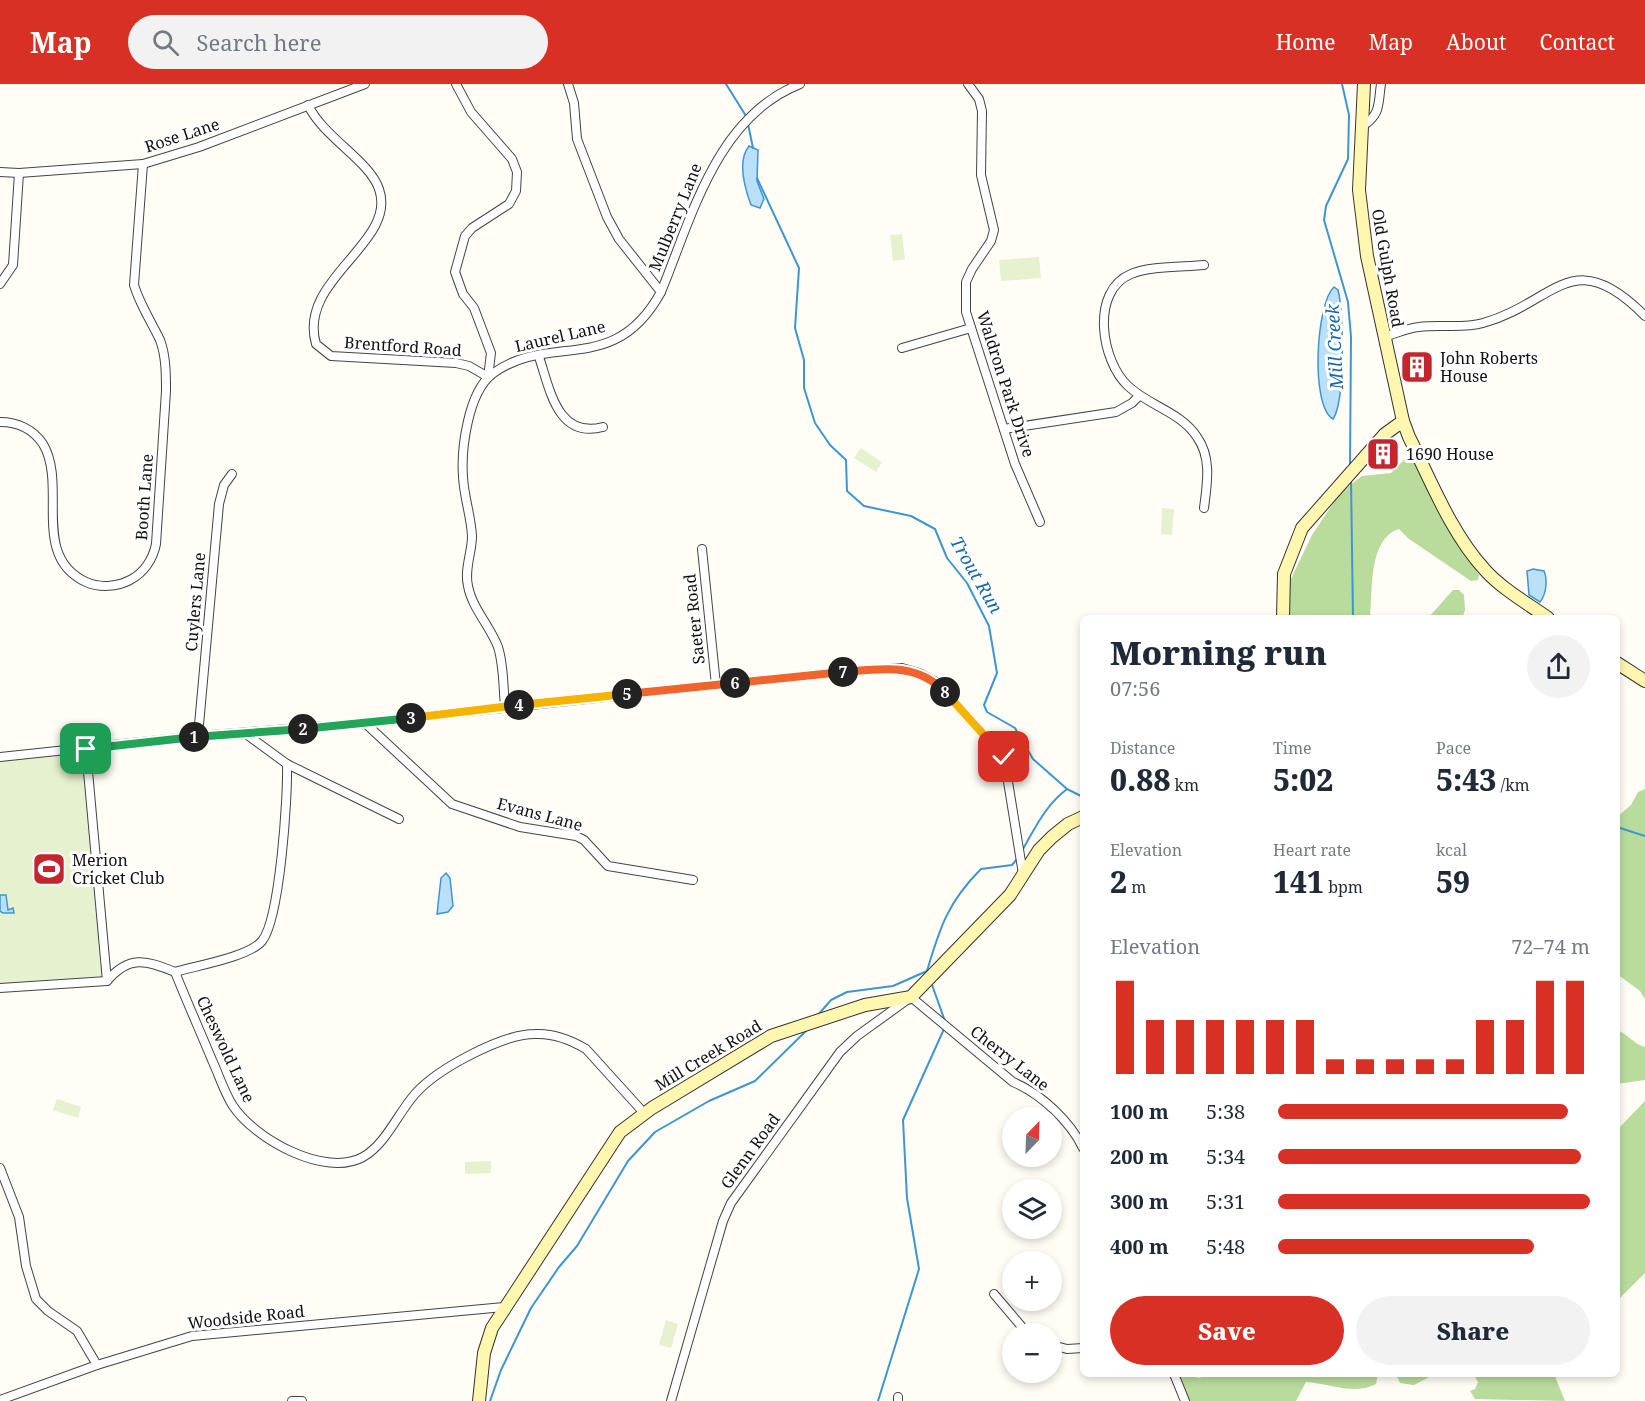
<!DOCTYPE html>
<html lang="en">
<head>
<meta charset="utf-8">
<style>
  body { margin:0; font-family:"Noto Serif",serif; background:#f2f2f3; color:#1f2937; height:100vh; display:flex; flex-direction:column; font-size:22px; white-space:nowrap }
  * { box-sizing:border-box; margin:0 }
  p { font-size:20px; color:#747a83 }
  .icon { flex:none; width:33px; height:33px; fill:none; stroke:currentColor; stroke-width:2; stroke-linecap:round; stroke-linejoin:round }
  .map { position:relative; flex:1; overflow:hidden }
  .details { position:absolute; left:1080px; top:531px; width:540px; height:762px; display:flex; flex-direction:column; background:#fff; border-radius:9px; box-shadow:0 3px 9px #0003 }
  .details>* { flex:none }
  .needle { width:39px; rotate:23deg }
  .buttons { position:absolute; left:1002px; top:1023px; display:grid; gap:12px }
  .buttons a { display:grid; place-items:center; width:60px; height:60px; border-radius:50%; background:#fff; box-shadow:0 3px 9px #0003; font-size:30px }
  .pin { position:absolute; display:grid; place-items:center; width:51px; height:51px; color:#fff; margin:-26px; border-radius:12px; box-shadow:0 3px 9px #0006 }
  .km { position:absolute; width:30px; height:30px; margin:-15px; border-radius:50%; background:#222; color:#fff; font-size:16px; line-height:30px; text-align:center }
  .round { display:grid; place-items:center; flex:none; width:63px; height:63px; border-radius:32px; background:#f2f2f3 }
  .headline { display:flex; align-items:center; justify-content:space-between; height:102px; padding:0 30px }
  h1 { font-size:33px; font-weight:800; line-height:45px }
  .metrics { display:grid; grid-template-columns:repeat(3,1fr); gap:9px; height:102px; padding:6px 30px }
  .metrics div { display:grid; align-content:center }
  .metrics b { font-size:30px; font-weight:800 }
  .metrics small { font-size:16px; font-weight:400 }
  .metrics p { font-size:16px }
  .chart { height:168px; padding:12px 30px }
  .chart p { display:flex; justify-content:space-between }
  .chart svg { width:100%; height:108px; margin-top:6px; stroke:#d93025; stroke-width:6 }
  .button { display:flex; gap:12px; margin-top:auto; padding:12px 30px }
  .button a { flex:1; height:69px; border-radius:36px; background:#d93025; color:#fff; font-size:24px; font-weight:800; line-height:69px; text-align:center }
  .button a+a { background:#f2f2f3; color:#1f2937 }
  ul { padding:0 30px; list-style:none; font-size:20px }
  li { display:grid; grid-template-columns:96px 72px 1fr; align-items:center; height:45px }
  li i { height:15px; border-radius:8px; background:#d93025 }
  header { display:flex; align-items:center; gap:36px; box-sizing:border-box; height:84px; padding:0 30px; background:#d93025; color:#fff }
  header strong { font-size:28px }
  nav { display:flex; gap:33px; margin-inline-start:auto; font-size:21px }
  .search { width:420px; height:54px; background:#f2f2f3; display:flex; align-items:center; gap:15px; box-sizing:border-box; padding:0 21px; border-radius:33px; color:#747a83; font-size:22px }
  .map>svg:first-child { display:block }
</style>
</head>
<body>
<header>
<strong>Map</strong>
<div class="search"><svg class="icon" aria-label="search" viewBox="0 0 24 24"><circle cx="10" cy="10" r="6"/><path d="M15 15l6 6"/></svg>Search here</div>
<nav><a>Home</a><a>Map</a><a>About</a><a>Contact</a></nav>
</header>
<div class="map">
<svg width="1645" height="1317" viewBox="0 0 1645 1317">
  <rect width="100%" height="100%" fill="#fffdf5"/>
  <g fill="#b9dc9c">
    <path d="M1408,372l5,2 22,45 44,72 -1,5 -7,1 -62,-42 -10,-10c-31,10 -26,61 -29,89h-81l-1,-33 24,-50 28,-42 22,-17 29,-3z"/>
    <polygon points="1453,506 1459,506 1464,511 1465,526 1462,534 1428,534"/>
    <polygon points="1645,705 1645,915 1640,907 1617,890 1617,733 1631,721 1638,708"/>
    <path d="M1617,946c10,3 16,14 28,17v33l-28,4z"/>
    <polygon points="1645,1017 1645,1189 1617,1217 1617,1046"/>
    <path d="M1178,1290h15l5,4 15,-4h165l-2,10c-22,12 -47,-1 -70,-2l-10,19h-108z"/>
    <polygon points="1396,1290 1435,1290 1414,1301 1400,1299"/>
    <polygon points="1473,1290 1554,1290 1565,1317 1475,1315 1470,1307 1475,1305 1478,1298"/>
  </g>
  <g fill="#e6f2cf">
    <polygon points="902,150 905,175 893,177 890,151"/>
    <polygon points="1039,173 1041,194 1001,197 999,176"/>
    <polygon points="861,364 882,378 876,388 854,374"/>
    <polygon points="1162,424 1174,425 1172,451 1161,450"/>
    <polygon points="86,665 107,897 0,904 0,673"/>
    <polygon points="57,1015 81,1023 78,1034 53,1026"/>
    <polygon points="491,1077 491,1089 465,1090 465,1078"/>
    <polygon points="666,1236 678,1240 671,1264 659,1261"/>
  </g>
  <g fill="#b9e0f7" stroke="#3f96cf" stroke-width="1.5">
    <path d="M749,62l9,4 -1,31 7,18 -4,9 -9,-3c-6,-16 -14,-44 -2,-59z"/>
    <path d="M1334,203l4,3c6,21 7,113 -5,129 -23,-13 -17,-116 1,-132z"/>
    <path d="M1533,485l11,2c4,9 2,24 -4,31l-11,-7 -2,-24z"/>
    <polygon points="446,789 450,794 453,822 448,828 437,830 441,794"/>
    <polygon points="0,811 6,811 8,826 13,824 14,829 3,829 0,827"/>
  </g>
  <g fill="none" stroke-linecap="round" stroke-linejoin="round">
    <g stroke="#3f96cf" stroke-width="2">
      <polyline points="726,0 746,32"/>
      <polyline points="1342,0 1349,31 1348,75 1326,122 1324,136 1348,218 1351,253 1350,380"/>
      <polyline points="748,40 753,64"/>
      <polyline points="757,94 799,184 795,244 804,276 804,304 815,339 830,361 846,376 847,407 864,422 911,432 935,445 947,474 967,499 989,542 997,589 984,621 987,628 1015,644 1033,675 1067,705 1083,713"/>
      <polyline points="1351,395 1353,534"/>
      <polyline points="1617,743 1645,752"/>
      <path d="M1023,765c13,-23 23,-44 44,-60"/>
      <polyline points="931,898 946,940"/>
      <path d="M818,931l13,-15 16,-8 46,-6 34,-15c13,-44 21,-69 54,-102l31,-4 5,-6"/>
      <polyline points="490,1317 501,1286 531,1224 559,1183 577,1162 628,1077 655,1048 709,1017 755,997 808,945"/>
      <polyline points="878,1317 919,1185 907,1114 903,1036 944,945"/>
    </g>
    <defs>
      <g id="street">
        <polyline points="456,0 471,28 512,75 517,88 516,107 509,120 472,144 465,152 455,188 463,210 474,224 491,269 488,293"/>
        <polyline points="968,0 979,15 982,27 981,91 994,146 991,157 972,185 966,198 966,228 1015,380 1040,438"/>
        <path d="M308,21c16,33 61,55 71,84 19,54 -82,90 -63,155l15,12 125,7 13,3 19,11"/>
        <path d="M1364,41c17,-11 14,-22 17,-41"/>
        <polyline points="0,88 19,89 143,80 199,63 365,0"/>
        <polyline points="0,200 13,181 19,89"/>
        <path d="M661,208c31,-75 55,-175 139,-208"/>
        <path d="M1384,253c11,-3 23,-9 35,-10 21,-3 43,2 64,-4 72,-20 89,-81 162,-7"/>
        <polyline points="902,264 971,244"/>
        <path d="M539,273c11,32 18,82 64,70"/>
        <path d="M0,338c17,0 33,7 43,22 25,42 -13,112 43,138 13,6 31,5 44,-2 14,-7 23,-21 26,-36l10,-153c0,-17 0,-35 -6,-51 -9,-19 -20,-35 -26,-55l9,-121"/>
        <polyline points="1004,345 1116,328 1132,319 1139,312"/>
        <path d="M1204,424c3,-24 8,-50 -7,-71 -16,-25 -48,-31 -69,-51 -27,-25 -38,-95 3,-112 18,-8 53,-7 73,-9"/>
        <polyline points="702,465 716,601"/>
        <path d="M505,622c-2,-19 -1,-40 -7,-59 -8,-21 -26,-39 -30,-61 -4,-17 4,-33 4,-50 -1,-20 -8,-39 -9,-59 -2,-28 5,-84 29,-103 58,-43 122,4 169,-82l-42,-53 -12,-22 -30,-78 -3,-36 -6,-19"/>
        <polyline points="365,639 452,720 520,743 576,752 584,756 608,782 693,796"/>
        <polyline points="198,652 219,420 224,401 232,390"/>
        <polyline points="86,665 107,897"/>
        <polyline points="0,673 198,652 365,639 809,591 902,584 919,589 934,597 1004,673 1023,790"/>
        <polyline points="287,680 399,735"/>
        <path d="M175,888c20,-6 74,-15 87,-31 18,-22 26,-145 25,-177l-41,-30"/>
        <path d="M0,904l107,-7c22,-26 39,-21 68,-9 12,30 25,59 37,88 7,15 12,32 21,46 22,33 92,72 130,51 23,-13 35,-44 52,-63 22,-25 87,-60 120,-60 18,-1 36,6 51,15l58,64"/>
        <polyline points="0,1084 19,1133 26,1182 36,1215 48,1227 77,1247 97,1281"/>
        <polyline points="994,1210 1028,1250"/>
        <polyline points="1052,1261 1067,1265 1083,1264"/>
        <polyline points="1174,1290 1185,1317"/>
        <polyline points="898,1313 898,1317"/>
        <polyline points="0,1316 97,1281 192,1252 504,1223"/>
        <polyline points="292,1317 302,1317"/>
        <path d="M671,1317l52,-180 8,-18 109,-151 17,-16 54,-39 102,85c28,12 57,39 70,66"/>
      </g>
      <g id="secondary">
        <path d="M1364,0l-5,106 8,66 36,165 6,16c22,44 42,96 76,133 17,19 42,33 63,48"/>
        <polyline points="1283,534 1284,490 1302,444 1385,350 1403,337"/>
        <polyline points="1617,579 1645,597"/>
        <polyline points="479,1317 484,1269 492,1244 620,1048 652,1024 771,952 865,921 911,913 1010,811 1039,766 1052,753 1068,740 1083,733"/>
      </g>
    </defs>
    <use href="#street" stroke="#444" stroke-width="10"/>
    <use href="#secondary" stroke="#333" stroke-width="14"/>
    <use href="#street" stroke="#fff" stroke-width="8"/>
    <use href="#secondary" stroke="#fff6b0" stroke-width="12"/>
  </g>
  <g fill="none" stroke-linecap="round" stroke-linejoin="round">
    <defs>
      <polyline id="split-1" points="86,665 194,653"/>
      <polyline id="split-2" points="194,653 303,645"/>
      <polyline id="split-3" points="303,645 411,634"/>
      <polyline id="split-4" points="411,634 519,621"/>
      <polyline id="split-5" points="519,621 627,610"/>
      <polyline id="split-6" points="627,610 735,599"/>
      <polyline id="split-7" points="735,599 843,588"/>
      <path id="split-8" d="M843,588c38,-3 73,-10 102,20"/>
      <polyline id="split-9" points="945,608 1004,673"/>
    </defs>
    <use href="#split-1" stroke="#fff" stroke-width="12"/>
    <use href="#split-2" stroke="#fff" stroke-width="12"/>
    <use href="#split-3" stroke="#fff" stroke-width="12"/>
    <use href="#split-4" stroke="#fff" stroke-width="12"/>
    <use href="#split-5" stroke="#fff" stroke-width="12"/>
    <use href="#split-6" stroke="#fff" stroke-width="12"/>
    <use href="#split-7" stroke="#fff" stroke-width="12"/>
    <use href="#split-8" stroke="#fff" stroke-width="12"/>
    <use href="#split-9" stroke="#fff" stroke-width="12"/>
    <use href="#split-1" stroke="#22a559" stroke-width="8"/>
    <use href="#split-2" stroke="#22a559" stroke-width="8"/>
    <use href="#split-3" stroke="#22a559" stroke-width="8"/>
    <use href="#split-4" stroke="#f5b400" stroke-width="8"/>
    <use href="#split-5" stroke="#f5b400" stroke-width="8"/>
    <use href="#split-6" stroke="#f0652b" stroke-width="8"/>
    <use href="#split-7" stroke="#f0652b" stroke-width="8"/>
    <use href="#split-8" stroke="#f0652b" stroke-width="8"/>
    <use href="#split-9" stroke="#f5b400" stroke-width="8"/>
  </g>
  <defs>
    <symbol id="building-square" viewBox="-11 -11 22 22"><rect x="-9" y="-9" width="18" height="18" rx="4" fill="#c4262e" stroke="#fff"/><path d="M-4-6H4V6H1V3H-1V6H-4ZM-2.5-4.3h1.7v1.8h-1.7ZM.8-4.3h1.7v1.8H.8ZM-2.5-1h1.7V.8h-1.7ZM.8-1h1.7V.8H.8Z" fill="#fff"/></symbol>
    <symbol id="stadium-square" viewBox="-11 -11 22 22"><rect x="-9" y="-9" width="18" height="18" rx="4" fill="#c4262e" stroke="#fff"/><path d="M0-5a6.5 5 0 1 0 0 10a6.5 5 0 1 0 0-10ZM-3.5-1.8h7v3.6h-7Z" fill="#fff"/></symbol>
  </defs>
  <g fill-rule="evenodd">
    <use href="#building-square" x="1398" y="264" width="38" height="38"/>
    <use href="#building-square" x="1364" y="351" width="38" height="38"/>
    <use href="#stadium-square" x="30" y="766" width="38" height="38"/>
  </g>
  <g text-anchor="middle" stroke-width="6" stroke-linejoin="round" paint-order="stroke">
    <g font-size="16" fill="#111" stroke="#fff">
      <text transform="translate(182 51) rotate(-18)" y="6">Rose Lane</text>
      <text transform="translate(675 133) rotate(-68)" y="6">Mulberry Lane</text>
      <text transform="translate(1388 184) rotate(80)" y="6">Old Gulph Road</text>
      <text transform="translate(560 252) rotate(-13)" y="6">Laurel Lane</text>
      <text transform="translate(403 262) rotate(4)" y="6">Brentford Road</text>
      <text transform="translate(1006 300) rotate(72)" y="6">Waldron Park Drive</text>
      <text transform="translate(144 413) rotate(-86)" y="6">Booth Lane</text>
      <text transform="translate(195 518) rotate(-85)" y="6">Cuylers Lane</text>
      <text transform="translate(694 535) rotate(-96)" y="6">Saeter Road</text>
      <text transform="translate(540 730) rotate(15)" y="6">Evans Lane</text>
      <text transform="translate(226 965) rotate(65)" y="6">Cheswold Lane</text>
      <text transform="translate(708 971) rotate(-31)" y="6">Mill Creek Road</text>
      <text transform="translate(1010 974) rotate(38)" y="6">Cherry Lane</text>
      <text transform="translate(750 1067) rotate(-54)" y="6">Glenn Road</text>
      <text transform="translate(246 1233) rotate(-6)" y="6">Woodside Road</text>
    </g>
    <g font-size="16" fill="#111" stroke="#fff" text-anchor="start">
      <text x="1440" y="280">John Roberts<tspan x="1440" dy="18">House</tspan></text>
      <text x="1406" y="376">1690 House</text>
      <text x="72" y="782">Merion<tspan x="72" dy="18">Cricket Club</tspan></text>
    </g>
    <g font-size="18" font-style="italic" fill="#1768a6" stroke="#fff">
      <text transform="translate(1335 263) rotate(-93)" y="6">Mill Creek</text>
      <text transform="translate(976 491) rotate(60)" y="6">Trout Run</text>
    </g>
  </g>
</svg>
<div class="buttons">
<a><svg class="needle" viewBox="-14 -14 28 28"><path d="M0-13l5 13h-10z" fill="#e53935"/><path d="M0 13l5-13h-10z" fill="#747a83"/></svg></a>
<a><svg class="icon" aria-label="layers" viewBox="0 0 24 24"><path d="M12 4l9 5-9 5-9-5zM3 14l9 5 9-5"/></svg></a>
<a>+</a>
<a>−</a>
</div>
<div class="pin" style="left:86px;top:665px;background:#1e9e55"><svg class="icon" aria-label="arrive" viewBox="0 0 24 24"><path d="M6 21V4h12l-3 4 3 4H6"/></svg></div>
<div class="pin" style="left:1004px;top:673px;background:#d93025"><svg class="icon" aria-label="check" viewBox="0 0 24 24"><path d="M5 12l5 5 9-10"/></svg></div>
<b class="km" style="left:194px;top:653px">1</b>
<b class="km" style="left:303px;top:645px">2</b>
<b class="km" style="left:411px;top:634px">3</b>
<b class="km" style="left:519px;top:621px">4</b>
<b class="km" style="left:627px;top:610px">5</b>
<b class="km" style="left:735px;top:599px">6</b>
<b class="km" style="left:843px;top:588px">7</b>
<b class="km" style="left:945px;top:608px">8</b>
<section class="details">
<div class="headline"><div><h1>Morning run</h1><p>07:56</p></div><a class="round"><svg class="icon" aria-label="share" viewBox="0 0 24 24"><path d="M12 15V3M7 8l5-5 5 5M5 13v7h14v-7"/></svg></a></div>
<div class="metrics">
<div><p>Distance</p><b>0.88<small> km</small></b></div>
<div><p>Time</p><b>5:02</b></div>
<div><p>Pace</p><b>5:43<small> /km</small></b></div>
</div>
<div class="metrics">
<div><p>Elevation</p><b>2<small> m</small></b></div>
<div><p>Heart rate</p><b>141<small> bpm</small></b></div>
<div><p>kcal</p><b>59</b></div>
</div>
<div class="chart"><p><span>Elevation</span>72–74 m</p>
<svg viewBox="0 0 160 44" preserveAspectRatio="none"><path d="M5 44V6M15 44V22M25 44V22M35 44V22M45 44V22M55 44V22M65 44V22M75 44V38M85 44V38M95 44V38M105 44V38M115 44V38M125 44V22M135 44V22M145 44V6M155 44V6"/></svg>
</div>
<ul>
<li><b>100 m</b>5:38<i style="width:93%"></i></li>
<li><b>200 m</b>5:34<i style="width:97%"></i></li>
<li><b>300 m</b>5:31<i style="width:100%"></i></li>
<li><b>400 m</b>5:48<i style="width:82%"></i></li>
</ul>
<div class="button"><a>Save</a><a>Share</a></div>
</section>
</div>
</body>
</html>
